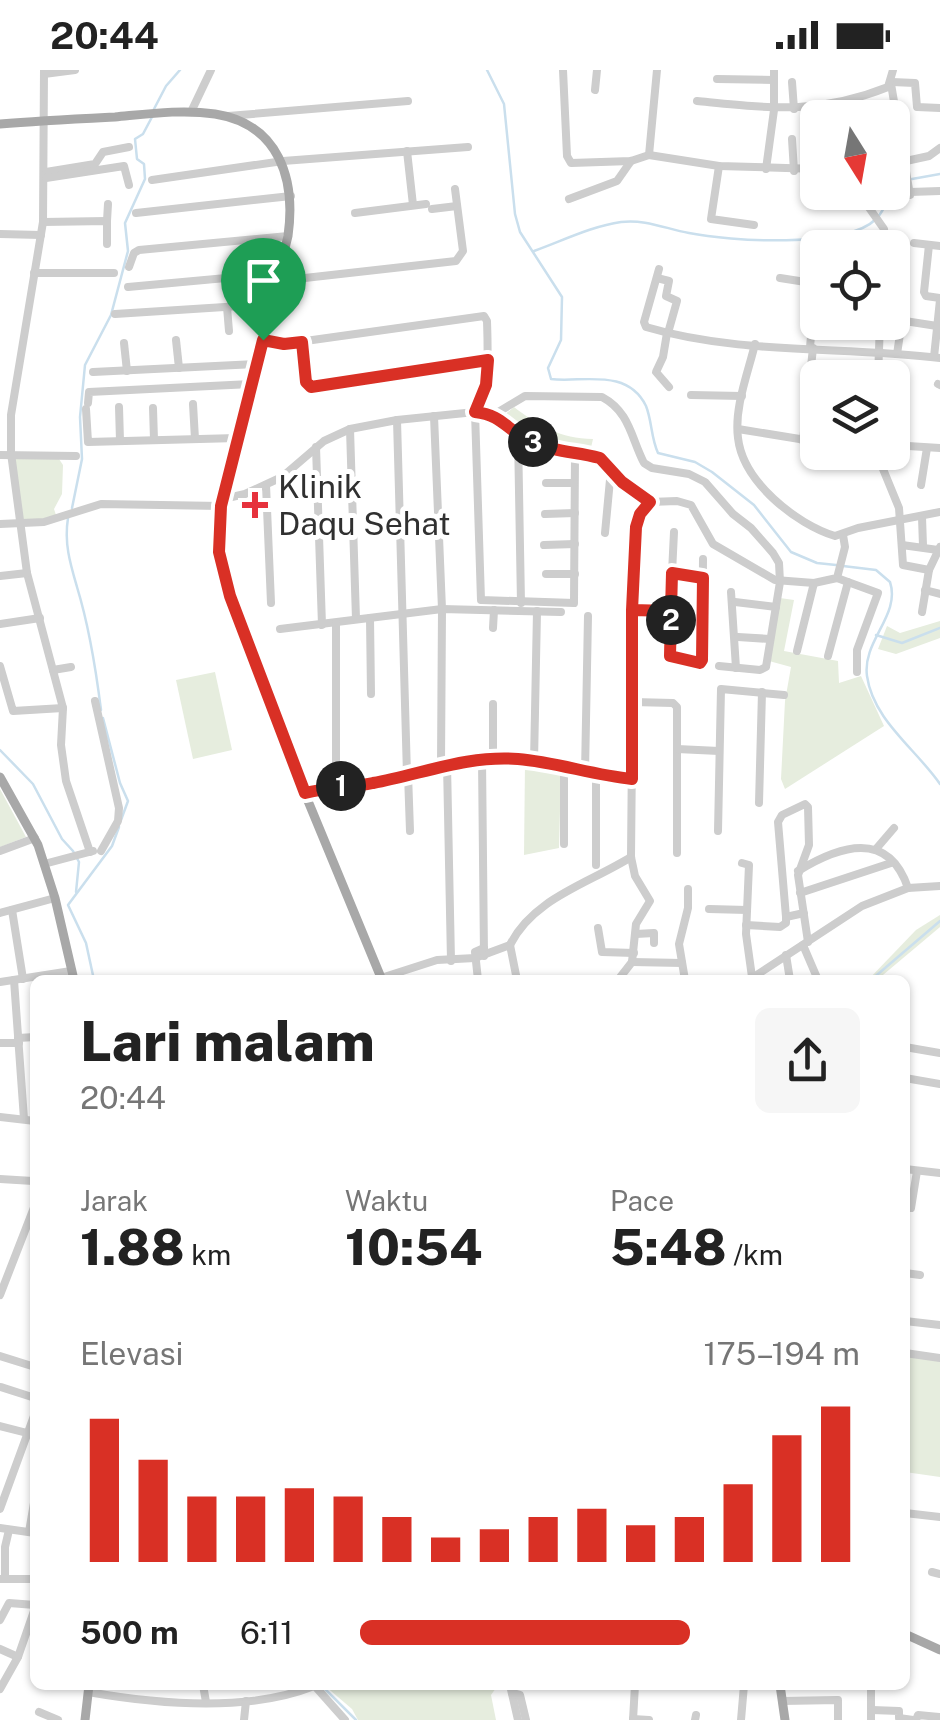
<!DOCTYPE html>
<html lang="id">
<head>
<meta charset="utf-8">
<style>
  body { margin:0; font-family:"Public Sans",sans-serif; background:#f6f6f6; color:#222; height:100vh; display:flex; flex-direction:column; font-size:38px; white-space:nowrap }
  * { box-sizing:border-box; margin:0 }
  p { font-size:32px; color:#767676 }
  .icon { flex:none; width:55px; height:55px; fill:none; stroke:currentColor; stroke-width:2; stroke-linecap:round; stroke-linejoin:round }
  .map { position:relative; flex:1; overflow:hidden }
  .sheet { position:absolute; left:30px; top:905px; width:880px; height:715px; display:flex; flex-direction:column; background:#fff; border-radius:15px; box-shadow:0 2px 8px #0004 }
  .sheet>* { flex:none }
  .needle { width:65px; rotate:169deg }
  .fabs { position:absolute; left:800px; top:30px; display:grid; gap:20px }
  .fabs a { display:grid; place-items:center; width:110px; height:110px; border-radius:15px; background:#fff; box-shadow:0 2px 8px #0004; font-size:50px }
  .pin { position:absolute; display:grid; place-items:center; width:85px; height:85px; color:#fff; margin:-102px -42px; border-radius:50% 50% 50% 0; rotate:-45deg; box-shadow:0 0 10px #0007 }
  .pin .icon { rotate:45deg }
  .km { position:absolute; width:50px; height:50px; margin:-25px; border-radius:50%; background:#222; color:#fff; font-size:28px; line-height:50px; text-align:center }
  .round { display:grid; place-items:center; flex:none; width:105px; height:105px; border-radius:15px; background:#f6f6f6 }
  .overview { display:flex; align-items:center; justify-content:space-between; height:170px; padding:0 50px }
  h1 { font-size:55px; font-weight:800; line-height:75px }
  .stats { display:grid; grid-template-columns:repeat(3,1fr); gap:15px; height:170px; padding:10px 50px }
  .stats div { display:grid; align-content:center }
  .stats b { font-size:50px; font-weight:800 }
  .stats small { font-size:28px; font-weight:400 }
  .stats p { font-size:28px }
  .chart { height:280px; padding:20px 50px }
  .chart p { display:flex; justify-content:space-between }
  .chart svg { width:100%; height:180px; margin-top:10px; stroke:#d93025; stroke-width:6 }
  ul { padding:0 50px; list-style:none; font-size:32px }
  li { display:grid; grid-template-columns:160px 120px 1fr; align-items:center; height:75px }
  li i { height:25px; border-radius:12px; background:#d93025 }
  .status { display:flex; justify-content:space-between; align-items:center; height:70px; padding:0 50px; background:#fff; direction:ltr }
  .status svg { height:28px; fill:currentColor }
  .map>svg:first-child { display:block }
</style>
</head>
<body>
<div class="status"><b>20:44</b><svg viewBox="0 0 49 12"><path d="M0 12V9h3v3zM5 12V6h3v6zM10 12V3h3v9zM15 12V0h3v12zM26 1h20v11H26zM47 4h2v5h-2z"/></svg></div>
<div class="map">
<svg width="940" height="1650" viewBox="0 0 940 1650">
  <rect width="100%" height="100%" fill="#fff"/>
  <g fill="#e6edde">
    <path d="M514,337c26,20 46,31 79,32l-3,13c-33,0 -61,-16 -87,-36z"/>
    <polygon points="13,388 59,389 63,395 62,424 54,439 56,445 45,451 23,451"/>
    <polygon points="780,528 794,530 784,581 838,591 839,613 861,606 884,656 785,719 781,709 785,631 791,597 769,591"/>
    <polygon points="940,551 940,568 896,584 878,579 887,556 900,563"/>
    <polygon points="215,602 232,680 193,689 176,610"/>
    <polygon points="525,693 561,703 559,778 524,785"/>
    <polygon points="0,719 26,767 0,777"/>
    <polygon points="940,845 940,857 877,910 868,910 916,860"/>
    <polygon points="905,1286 940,1291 940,1407 905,1402"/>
    <polygon points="324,1615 498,1615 491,1625 496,1650 358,1650 352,1639"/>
  </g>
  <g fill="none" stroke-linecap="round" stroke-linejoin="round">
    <g stroke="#cadfed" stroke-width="2.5">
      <path d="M487,0l17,34 11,110 5,18 42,65 -1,43 -13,28 3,11c30,4 76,-12 95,27 6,15 5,32 12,47l37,9 17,10 42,33 37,47 26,11 19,2"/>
      <polyline points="154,39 166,16 180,0"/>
      <polyline points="912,109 940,104"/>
      <polyline points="892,121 904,111"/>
      <path d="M534,181c28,-10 58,-25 87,-29 25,-3 45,7 68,11 40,8 157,16 187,-14 7,-6 11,-18 15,-27"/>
      <polyline points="72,438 82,389 80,347 85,295 111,245 128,181 125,153 145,109 144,94 137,89 135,69 143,64 152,47"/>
      <path d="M68,448c-4,25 2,45 9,69 12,39 19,83 24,123"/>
      <path d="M843,496l33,4 14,12c11,33 -28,59 -23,94 6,44 49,73 73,108"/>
      <polyline points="876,565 902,573 940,558"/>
      <polyline points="103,648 120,713 128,731 121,750"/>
      <polyline points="0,680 33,714 62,769 73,781 79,792 76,822"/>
      <polyline points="94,910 86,873 68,835 112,776 119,757"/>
      <polyline points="871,910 940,851"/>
      <polyline points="321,1615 356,1650"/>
    </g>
    <g stroke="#cdcdcd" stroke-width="8">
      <polyline points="44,0 43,152 11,345 11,383 27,503 63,638 61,675 66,711 90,782"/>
      <polyline points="563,0 567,86 571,93 631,91 649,85"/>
      <polyline points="44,4 75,0"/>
      <polyline points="717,9 774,10"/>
      <polyline points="792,12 794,39"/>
      <polyline points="892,12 915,13 917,37 940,38"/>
      <polyline points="891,14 910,125"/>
      <polyline points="595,20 597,0"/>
      <path d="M697,31c72,7 121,14 191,-14l5,-17"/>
      <polyline points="191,42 211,0"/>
      <polyline points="228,46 408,31"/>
      <polyline points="792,69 794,101"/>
      <polyline points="407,81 413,135"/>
      <polyline points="649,85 719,96 818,99"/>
      <polyline points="649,85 657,0"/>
      <polyline points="906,91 929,86 940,78"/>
      <polyline points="719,96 711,149 754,155"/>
      <polyline points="766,99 774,40 774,0"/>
      <polyline points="46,102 95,94 103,82 129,77"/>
      <polyline points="46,108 124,96 129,115"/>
      <polyline points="152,110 283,91 468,77"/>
      <polyline points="858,122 884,159 886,178"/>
      <polyline points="910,122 940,121"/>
      <polyline points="569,129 617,111 631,91"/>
      <polyline points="432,139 457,136"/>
      <polyline points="136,143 291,126"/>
      <polyline points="355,143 426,134"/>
      <polyline points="107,151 108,134"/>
      <polyline points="43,152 107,151 107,174"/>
      <polyline points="0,164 41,165"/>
      <polyline points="914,173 940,176"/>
      <polyline points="929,175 924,222 926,226 940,228"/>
      <polyline points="129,197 134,183 139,180 288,166"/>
      <path d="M659,199l-15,53 2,5c94,28 197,19 294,31"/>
      <polyline points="34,203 114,203"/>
      <polyline points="657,208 669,211 666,226 677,231 668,263"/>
      <polyline points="780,208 812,213 818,224"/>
      <polyline points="278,211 456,191 463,181 455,119"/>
      <polyline points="128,217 281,203"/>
      <polyline points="227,237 229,261"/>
      <polyline points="115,244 272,234"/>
      <polyline points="892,249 937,256"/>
      <polyline points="667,263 663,287 656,302 669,317"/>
      <polyline points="176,270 179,298"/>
      <path d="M263,270l21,4 200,-28 3,5c1,33 3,61 -12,91l6,188 93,3 1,-148"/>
      <polyline points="303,272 306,312 311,317 489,291"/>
      <polyline points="124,273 127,301"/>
      <path d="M755,274c-7,29 -21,64 -17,94 5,44 58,86 97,98l23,-8 82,-16"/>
      <polyline points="810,277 815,223"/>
      <polyline points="897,284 902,251"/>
      <polyline points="934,287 940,230"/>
      <polyline points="93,302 256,294"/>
      <polyline points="878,308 880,252"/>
      <polyline points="938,314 940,315"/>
      <polyline points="691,325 742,326"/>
      <polyline points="88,333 89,322 251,314"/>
      <polyline points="193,334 195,369"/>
      <polyline points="119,337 120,371"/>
      <polyline points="153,338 154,370"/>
      <polyline points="86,339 88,372 237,368"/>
      <path d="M495,344l30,-18 77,1c28,15 29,41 42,66l8,5 37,6 16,8 28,32 18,14 22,25 6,10 1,19 -14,85 -6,3 -41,-4"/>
      <polyline points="434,346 442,539 441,695"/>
      <polyline points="397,350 407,705"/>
      <polyline points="350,359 356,549"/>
      <polyline points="738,359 818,372"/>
      <polyline points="518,365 521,533"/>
      <polyline points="803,371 813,278"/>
      <polyline points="892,375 940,378"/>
      <polyline points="316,377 322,555"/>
      <polyline points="876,382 899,438 903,495 929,500 940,477"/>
      <polyline points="0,385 76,386"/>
      <polyline points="546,413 574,413"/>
      <polyline points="266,415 271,533"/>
      <polyline points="921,415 927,378"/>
      <polyline points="223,429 245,424 282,407 324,371 350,359 397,350 475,342 495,344 518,365 548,378 600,388 622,412 650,432"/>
      <polyline points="650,432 677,431 691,435 713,474 775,510 814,513 837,508 845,477 843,465"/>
      <polyline points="545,444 575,443"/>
      <polyline points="922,447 923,476"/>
      <polyline points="0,454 44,452 101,434 221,436"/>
      <polyline points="605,463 611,399"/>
      <polyline points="544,475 575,474"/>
      <polyline points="902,475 938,480"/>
      <polyline points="672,503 674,462"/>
      <polyline points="546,504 575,504"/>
      <polyline points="0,506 27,503"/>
      <polyline points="837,508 878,523 857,580 857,602"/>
      <polyline points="925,520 940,524"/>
      <polyline points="731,522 736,598"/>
      <polyline points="735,532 776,537"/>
      <polyline points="632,540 671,541 671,587 702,592 703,489"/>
      <polyline points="671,541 672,503 703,508"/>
      <polyline points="922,542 929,500"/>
      <polyline points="370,548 371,624"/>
      <polyline points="0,554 40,548"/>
      <polyline points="493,558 494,540"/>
      <polyline points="280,559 442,539 561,542"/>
      <polyline points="738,567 770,569"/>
      <polyline points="797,581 814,513"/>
      <polyline points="828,586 848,512"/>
      <polyline points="0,596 13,641 63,638"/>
      <polyline points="53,600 71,597"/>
      <polyline points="95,631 119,738 118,751 101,781"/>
      <polyline points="633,632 673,633 677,637 677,783"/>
      <polyline points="493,634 493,689"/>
      <polyline points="677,679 719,681"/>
      <polyline points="482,689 484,886"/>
      <polyline points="534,692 537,541"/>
      <polyline points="447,694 451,891"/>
      <polyline points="585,703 588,546"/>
      <polyline points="408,704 410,761"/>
      <polyline points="336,716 336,553"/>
      <path d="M305,723c23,-6 45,-5 68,-10 49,-9 93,-28 145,-24 38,3 75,17 114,20"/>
      <polyline points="759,733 762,622"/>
      <polyline points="718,761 721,619 784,625"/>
      <polyline points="564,774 564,699"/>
      <polyline points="876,779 894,758"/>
      <polyline points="0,781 35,768"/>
      <polyline points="742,793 749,795 746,864 752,907"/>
      <polyline points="44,794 93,781"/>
      <polyline points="596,795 596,705"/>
      <path d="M798,801c41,-25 90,-42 110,17"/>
      <polyline points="800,823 891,793"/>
      <polyline points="709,839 747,840"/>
      <polyline points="12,840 23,909"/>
      <polyline points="0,843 55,828"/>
      <polyline points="804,843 786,847 778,752 782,745 805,734 808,737 809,775 798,805 808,872"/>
      <polyline points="746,855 780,857 786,853 786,847"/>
      <polyline points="598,858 602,882 634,883"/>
      <polyline points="636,864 654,863 654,873"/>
      <path d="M510,875c23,-47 80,-62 121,-88"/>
      <polyline points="510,875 517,910"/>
      <polyline points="803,875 818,910"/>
      <polyline points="786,885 790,910"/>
      <polyline points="632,892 682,893"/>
      <polyline points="381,908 437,890 475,888 510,875"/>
      <polyline points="14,910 24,1049"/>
      <polyline points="103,910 185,910"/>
      <polyline points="478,910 475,882 484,878"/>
      <polyline points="618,910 632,892 636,854 650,831 635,806 631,787 634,476 637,452 650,432"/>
      <polyline points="685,910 679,874 688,838 688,819"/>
      <polyline points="749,910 862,836 908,818 940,816"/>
      <polyline points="0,912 71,901"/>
      <polyline points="18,968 35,967"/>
      <polyline points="0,973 19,973"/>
      <polyline points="905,977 940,983"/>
      <polyline points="905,1008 940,1014"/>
      <polyline points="0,1047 35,1051"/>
      <polyline points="905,1099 940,1103"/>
      <polyline points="0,1109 33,1111"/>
      <polyline points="911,1138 917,1101"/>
      <polyline points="905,1203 920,1205"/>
      <polyline points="0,1225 35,1135"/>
      <polyline points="905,1251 940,1255"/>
      <polyline points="905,1283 940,1288"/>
      <polyline points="0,1286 35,1297"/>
      <polyline points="1,1317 35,1328"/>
      <polyline points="0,1356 35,1365"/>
      <polyline points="0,1439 35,1343"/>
      <polyline points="905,1443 940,1447"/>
      <polyline points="0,1458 35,1463"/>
      <polyline points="29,1462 35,1427"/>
      <polyline points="932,1502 940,1504"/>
      <polyline points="5,1508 5,1477 9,1460"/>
      <polyline points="0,1509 35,1509"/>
      <polyline points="0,1550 9,1533 35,1535"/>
      <polyline points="0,1579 18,1587"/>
      <polyline points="203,1615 206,1632"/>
      <polyline points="314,1615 345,1650"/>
      <polyline points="510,1615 518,1650"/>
      <polyline points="871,1615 871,1650"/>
      <polyline points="572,1616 572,1615"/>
      <polyline points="0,1619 18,1587 35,1538"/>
      <path d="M88,1622c69,12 161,20 226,-6"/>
      <polyline points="512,1623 520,1625 526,1650"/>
      <polyline points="782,1631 838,1630 838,1650"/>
      <polyline points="872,1640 899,1641 899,1648 913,1650"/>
      <polyline points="39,1642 58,1650"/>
      <polyline points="633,1649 649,1650"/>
      <polyline points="244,1650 246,1631"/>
      <polyline points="633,1650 635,1615"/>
      <polyline points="695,1650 696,1645"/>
      <polyline points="741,1650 744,1615"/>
      <polyline points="916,1650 918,1645 939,1647"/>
    </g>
    <g stroke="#a8a8a8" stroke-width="9">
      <path d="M0,54c38,-3 77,-5 115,-7 32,-3 67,-8 100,-3 64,10 81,65 73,122l-67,270 -1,61 69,188 93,225"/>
      <polyline points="0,707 38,775 55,828 74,910"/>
      <polyline points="905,1564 940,1580"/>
      <polyline points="780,1615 785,1650"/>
      <polyline points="85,1650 89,1615"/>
    </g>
  </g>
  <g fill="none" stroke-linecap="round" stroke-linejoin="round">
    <defs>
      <path id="route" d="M263,270l-42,166 -2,46 11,44 75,197c23,-6 45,-5 68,-10 49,-9 94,-28 145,-24 37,3 75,16 114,20v-169l39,1 -1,45 30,7 2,-3 1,-82 -31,-5 -1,38 -39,-1 4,-83 4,-13 10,-12 -28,-20 -22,-24c-27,-7 -42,-5 -70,-17 -24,-11 -27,-26 -55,-29l11,-27 2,-25 -177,27 -5,-5 -4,-40 -18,2 -21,-4"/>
    </defs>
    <use href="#route" stroke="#fff" stroke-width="20"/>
    <use href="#route" stroke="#d93025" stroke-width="12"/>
  </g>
  <path fill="#e6323d" stroke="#fff" stroke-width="4" d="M250 420h10v10h10v10h-10v10h-10v-10h-10v-10h10z"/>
  <g text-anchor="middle" stroke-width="10" stroke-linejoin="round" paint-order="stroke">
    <g font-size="32" fill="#303030" stroke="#fff" text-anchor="start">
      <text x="278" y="428">Klinik<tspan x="278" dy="37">Daqu Sehat</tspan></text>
    </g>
  </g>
</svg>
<div class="fabs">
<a><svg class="needle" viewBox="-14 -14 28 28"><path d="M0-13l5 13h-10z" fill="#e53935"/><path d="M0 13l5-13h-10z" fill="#767676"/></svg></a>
<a><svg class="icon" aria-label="locate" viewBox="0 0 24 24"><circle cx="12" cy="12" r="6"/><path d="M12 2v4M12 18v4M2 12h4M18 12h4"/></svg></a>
<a><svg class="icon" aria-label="layers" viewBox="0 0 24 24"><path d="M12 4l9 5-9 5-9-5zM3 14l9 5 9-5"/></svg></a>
</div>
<div class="pin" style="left:263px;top:270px;background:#1e9e55"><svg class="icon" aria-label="arrive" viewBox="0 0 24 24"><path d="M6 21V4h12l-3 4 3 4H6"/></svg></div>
<b class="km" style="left:341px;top:716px">1</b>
<b class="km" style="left:671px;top:550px">2</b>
<b class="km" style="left:533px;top:372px">3</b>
<section class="sheet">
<div class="overview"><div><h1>Lari malam</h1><p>20:44</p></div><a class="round"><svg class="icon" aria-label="share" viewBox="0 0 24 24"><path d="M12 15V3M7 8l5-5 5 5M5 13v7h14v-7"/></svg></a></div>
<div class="stats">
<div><p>Jarak</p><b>1.88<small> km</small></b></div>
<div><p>Waktu</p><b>10:54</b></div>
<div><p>Pace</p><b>5:48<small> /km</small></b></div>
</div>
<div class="chart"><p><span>Elevasi</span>175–194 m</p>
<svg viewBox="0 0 160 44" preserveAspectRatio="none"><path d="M5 44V9M15 44V19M25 44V28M35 44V28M45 44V26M55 44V28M65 44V33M75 44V38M85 44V36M95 44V33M105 44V31M115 44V35M125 44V33M135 44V25M145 44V13M155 44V6"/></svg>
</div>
<ul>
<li><b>500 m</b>6:11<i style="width:66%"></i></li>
</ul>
</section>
</div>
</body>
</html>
